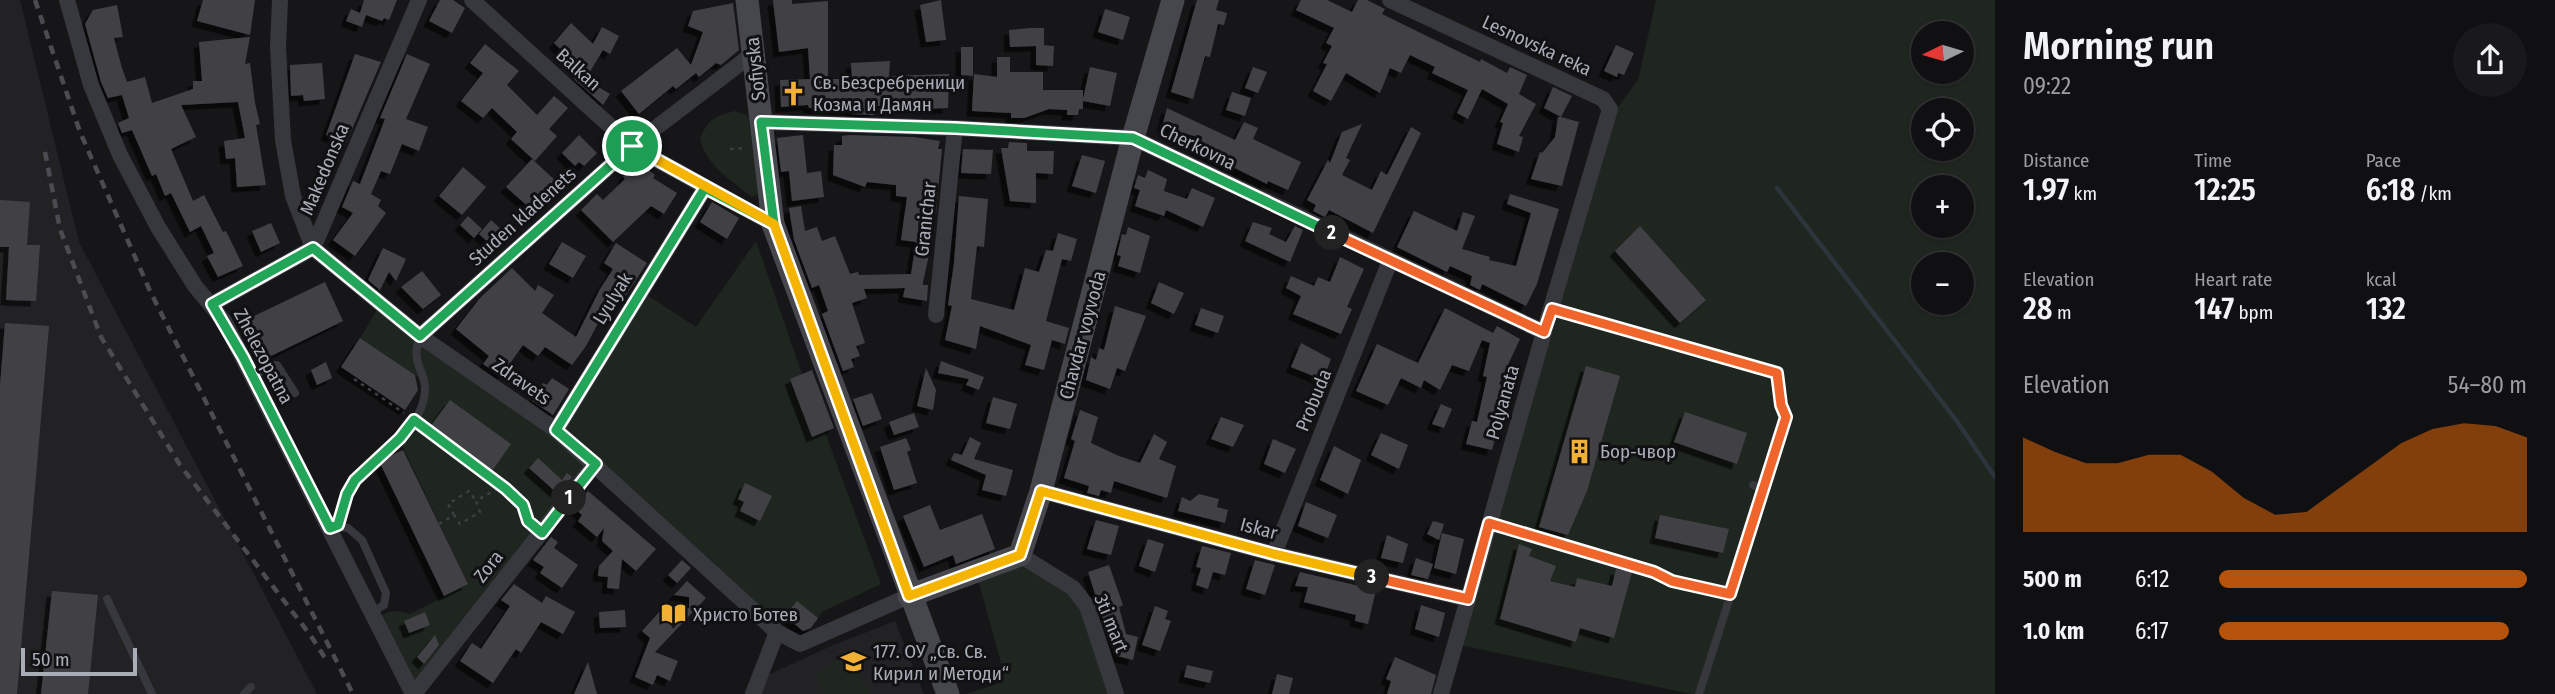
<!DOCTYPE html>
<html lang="en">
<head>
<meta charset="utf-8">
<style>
  body { margin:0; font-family:"Fira Sans Condensed",sans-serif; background:#19191b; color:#f1f3f6; height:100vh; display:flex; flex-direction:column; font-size:26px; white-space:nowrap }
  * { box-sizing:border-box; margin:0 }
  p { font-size:23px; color:#9c9d9f }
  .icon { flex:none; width:38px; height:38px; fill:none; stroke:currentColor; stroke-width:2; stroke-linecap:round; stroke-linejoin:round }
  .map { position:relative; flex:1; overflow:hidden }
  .sheet { display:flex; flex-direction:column; background:#101012; width:560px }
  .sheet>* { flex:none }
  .needle { width:46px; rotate:265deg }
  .buttons { position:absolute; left:1911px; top:21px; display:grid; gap:14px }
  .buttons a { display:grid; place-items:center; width:63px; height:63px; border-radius:50%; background:#101012; box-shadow:0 2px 5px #0004,0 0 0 2px #303032; font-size:35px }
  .scale { position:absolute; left:21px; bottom:18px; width:116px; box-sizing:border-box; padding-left:7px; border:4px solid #a8adb8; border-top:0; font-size:19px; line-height:24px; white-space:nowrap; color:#a8adb8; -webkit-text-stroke:5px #111113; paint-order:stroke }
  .pin { position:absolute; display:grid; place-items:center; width:60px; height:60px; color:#fff; margin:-30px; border:4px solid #fff; border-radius:50%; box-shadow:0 2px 7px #0007 }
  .km { position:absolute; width:35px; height:35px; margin:-18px; border-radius:50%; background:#222; color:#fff; font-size:19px; line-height:35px; text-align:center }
  .round { display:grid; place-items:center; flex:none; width:74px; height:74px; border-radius:37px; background:#19191b }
  .summary { display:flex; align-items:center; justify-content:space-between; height:119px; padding:0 28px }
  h1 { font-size:38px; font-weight:600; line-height:52px }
  .figures { display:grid; grid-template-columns:repeat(3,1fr); gap:10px; height:119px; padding:7px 28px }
  .figures div { display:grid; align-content:center }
  .figures b { font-size:30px; font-weight:600 }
  .figures small { font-size:19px; font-weight:400 }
  .figures p { font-size:19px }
  .chart { height:196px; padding:14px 28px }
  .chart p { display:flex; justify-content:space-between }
  .chart svg { width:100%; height:126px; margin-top:7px; fill:#b45309; opacity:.7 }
  ul { padding:0 28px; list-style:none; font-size:23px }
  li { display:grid; grid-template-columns:112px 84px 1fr; align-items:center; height:52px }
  li i { height:18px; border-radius:9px; background:#b45309 }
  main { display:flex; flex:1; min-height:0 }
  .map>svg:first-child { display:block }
</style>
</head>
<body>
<main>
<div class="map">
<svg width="1995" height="694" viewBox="0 0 1995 694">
  <defs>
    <filter id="shadow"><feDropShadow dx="-5.5" dy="5.5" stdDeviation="0" flood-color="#0009"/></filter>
  </defs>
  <rect width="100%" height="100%" fill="#161618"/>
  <g fill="#222225">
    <polygon points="0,0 20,0 79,242 317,694 0,694"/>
    <polygon points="895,621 924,694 753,694 759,679 831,646"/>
  </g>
  <g fill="#1e261f" fill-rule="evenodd">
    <path d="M1656,0h339v694h-304l-236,-50 151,-521 32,-43zM1923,33h39v39h-39zM1923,110h39v39h-39zM1923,187h39v39h-39zM1923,264h39v39h-39z"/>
    <path d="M735,111l12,4 2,5 9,74 -6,3c-21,-17 -46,-31 -52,-59 10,-20 13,-21 35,-27z"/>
    <path d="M756,241l46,133 -12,6 9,21 14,7 -11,4 10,25 13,-5 56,152 -59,28 -4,6 -21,-17 -22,29 -180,-165 -181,229 -39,-74c12,-9 20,-11 35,-6l58,-30 -69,-145 22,-30 3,-28 -64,-43 21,-35 175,126 85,-138 55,36z"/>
    <polygon points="1020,555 1073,588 1116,694 966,694 1000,683 1004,674 976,572"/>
    <polygon points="845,655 871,694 825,694 814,677"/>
  </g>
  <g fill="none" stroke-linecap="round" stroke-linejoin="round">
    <polyline stroke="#2c353c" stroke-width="4.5" points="1777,188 1956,420 1995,477"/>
  </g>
  <g fill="#404145" filter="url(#shadow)">
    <polygon points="203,0 255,0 250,35 197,21"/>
    <polygon points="364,0 397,0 389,20 384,18 382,21 366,15 362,27 346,21 351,9 360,13"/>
    <polygon points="440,0 453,0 465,8 452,33 429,21"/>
    <polygon points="773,0 792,0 792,4 828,1 828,79 852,79 851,63 890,61 889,76 949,74 948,108 923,109 923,106 875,106 874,115 851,114 851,110 809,108 808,105 781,107 780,80 810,79 808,48 779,52"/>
    <polygon points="941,0 946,40 926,42 920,5"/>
    <polygon points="1197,0 1219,0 1216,10 1227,13 1224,25 1218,24 1210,57 1205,56 1193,99 1171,92"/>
    <polygon points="1301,0 1327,0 1352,12 1358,0 1367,0 1385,9 1382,14 1480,62 1481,59 1507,73 1510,67 1527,75 1519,94 1536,104 1519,136 1523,137 1519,152 1497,144 1503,123 1500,122 1508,104 1482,89 1468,119 1457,113 1468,90 1432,73 1435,67 1410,55 1401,73 1390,68 1380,93 1346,73 1331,101 1313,91 1327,64 1323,63 1332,46 1326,43 1334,28 1296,10"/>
    <polygon points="733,3 739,50 721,65 716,63 699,77 696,73 676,89 673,86 639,114 621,91 677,48 691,65 703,32 688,26 693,11"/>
    <polygon points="117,5 123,37 114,38 122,68 127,82 145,77 152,103 193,89 193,81 202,81 199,42 250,37 245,64 250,63 255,103 260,124 256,125 266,185 237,187 235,158 226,159 224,141 245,138 238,102 181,105 196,137 171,149 193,201 204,195 223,232 226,231 243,266 218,277 207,256 214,253 201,226 190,232 171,193 165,196 156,174 152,176 132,130 122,133 118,123 129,118 122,95 108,98 101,82 85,24 93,10"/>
    <polygon points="1105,9 1130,17 1123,40 1098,32"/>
    <polygon points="571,23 593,44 602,27 619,36 610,54 603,50 588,75 554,43"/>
    <polygon points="1031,28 1044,28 1044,45 1041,45 1054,46 1053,66 1036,65 1036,46 1010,47 1009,30"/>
    <polygon points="485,44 519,71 507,85 537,115 554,96 568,108 549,129 557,136 535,161 511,139 517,132 492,108 483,118 461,101 483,73 470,63"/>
    <polygon points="1616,45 1634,53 1624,75 1618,73 1617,77 1604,71"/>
    <polygon points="961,47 973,47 973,76 961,75"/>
    <polygon points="355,54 381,62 346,143 326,135"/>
    <polygon points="407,54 430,64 406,119 428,127 419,151 402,144 390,174 381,171 371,194 381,200 378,206 386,213 355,256 333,240 353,213 342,207 353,181 360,184 385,119 380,118"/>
    <polygon points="997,57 1010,57 1010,72 1043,72 1043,90 1083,90 1083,99 1090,67 1117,73 1110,106 1083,101 1083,109 1079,109 1078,115 1067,115 1067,110 1049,109 1024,118 1011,118 1011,113 972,111 974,74 997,77"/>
    <polygon points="322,63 325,99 304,101 303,95 291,96 290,65"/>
    <polygon points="1253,67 1267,72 1258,93 1245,88"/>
    <polygon points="577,74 610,94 603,105 574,79"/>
    <polygon points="1553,87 1572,96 1561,117 1579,122 1562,186 1531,179 1540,152 1542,153 1555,137 1558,117 1561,117 1544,108"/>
    <polygon points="1232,92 1251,98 1245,116 1226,110"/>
    <polygon points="1167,108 1235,140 1244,122 1258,128 1253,139 1301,162 1288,190 1268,181 1267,184 1196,149 1201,138 1162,127"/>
    <polygon points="1362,124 1346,158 1350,160 1342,175 1372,190 1381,171 1387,175 1411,127 1421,133 1373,233 1329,210 1325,217 1313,211 1316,205 1307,200 1328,160 1330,163 1342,132"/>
    <polygon points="579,135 597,153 584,166 579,162 575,166 562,153"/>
    <polygon points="803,135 807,173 821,171 824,197 792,201 789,171 781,172 777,138"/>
    <polygon points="849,135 914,137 940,141 938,149 942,149 936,213 932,213 926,254 929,255 923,282 923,285 928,285 927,301 903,297 905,288 864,289 867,298 852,303 865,343 856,346 860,356 851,359 854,367 843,371 822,314 828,311 819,285 812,288 794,240 789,208 801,206 805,231 817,227 822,241 835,236 850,274 858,272 859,275 911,274 916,242 901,240 907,197 896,196 896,185 867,182 865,187 833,175 834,145 842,145 842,136"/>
    <polygon points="1009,142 1027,143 1027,151 1054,151 1053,174 1036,173 1036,203 1010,201 1001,148 1008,148"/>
    <polygon points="963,149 993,150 991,174 961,173"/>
    <polygon points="1082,155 1105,161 1096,193 1072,186"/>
    <polygon points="532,159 556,181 531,209 506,187"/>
    <polygon points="637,161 655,175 653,178 677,193 664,214 651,206 613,242 581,210 597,194 603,200 625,179 623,177"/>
    <polygon points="463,167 486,187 462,215 439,196"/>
    <polygon points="1148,170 1167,179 1164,191 1187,199 1192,188 1215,198 1203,227 1166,210 1164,216 1135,206 1140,190 1134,188 1138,175 1145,178"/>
    <polygon points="1510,194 1559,209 1537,284 1526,306 1482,284 1480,290 1470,285 1472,276 1450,266 1447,272 1397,247 1414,211 1457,231 1463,212 1475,216 1462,249 1490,257 1489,260 1516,266 1531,213 1507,204"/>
    <polygon points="959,196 988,199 984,247 977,246 971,299 1014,310 1025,268 1039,272 1046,250 1053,251 1058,233 1077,239 1071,261 1062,259 1046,321 1069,328 1065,344 1052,340 1044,370 1025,365 1031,345 980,326 976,349 945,340 952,306 948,305 954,263"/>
    <polygon points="0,200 30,202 27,245 40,245 36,301 6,300 9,247 0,247"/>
    <polygon points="712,202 739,218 727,239 700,222"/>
    <polygon points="468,216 482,229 474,238 460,225"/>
    <polygon points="491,220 503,231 491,245 479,234"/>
    <polygon points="1253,222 1272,228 1269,234 1286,242 1295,226 1303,230 1290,262 1245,241"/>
    <polygon points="271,223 280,243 261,252 252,231"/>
    <polygon points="1640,226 1706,300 1680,323 1615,251"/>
    <polygon points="1128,227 1150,236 1140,273 1118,266 1121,256 1117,255 1122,234 1126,235"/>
    <polygon points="562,242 586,256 573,278 549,264"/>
    <polygon points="616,243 647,263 621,303 612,297 586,346 572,365 545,347 538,356 523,345 501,376 483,364 489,356 456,329 480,298 512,268 535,291 538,285 554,295 542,313 576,337 600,289 613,269 604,263"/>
    <polygon points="383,248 406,259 396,281 389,272 380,290 368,280"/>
    <polygon points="1340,257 1364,269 1347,307 1352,309 1341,334 1293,314 1301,296 1286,288 1291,276 1314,286 1318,277 1330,282"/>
    <polygon points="422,271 441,295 423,309 401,287"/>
    <polygon points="325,282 343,321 267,358 248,319"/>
    <polygon points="1159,282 1184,293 1174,314 1151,303"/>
    <polygon points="1115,306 1146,316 1125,371 1117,368 1110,389 1086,380 1091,357 1096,360 1099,348 1104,350"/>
    <polygon points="1201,308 1224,316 1218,333 1195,325"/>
    <polygon points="1445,308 1493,333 1497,326 1520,339 1499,384 1507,387 1495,426 1498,427 1492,450 1466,444 1472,421 1477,422 1487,377 1483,376 1490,343 1482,340 1469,371 1452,365 1440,390 1424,380 1421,388 1401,378 1388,405 1356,391 1377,344 1418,363"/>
    <polygon points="5,323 49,326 17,694 0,694 0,386"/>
    <polygon points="360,338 415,375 418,390 405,410 341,367"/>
    <polygon points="1301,343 1331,359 1323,380 1291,367"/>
    <polygon points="941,361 984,377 979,390 966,385 969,379 938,373"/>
    <polygon points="326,362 332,378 317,385 311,370"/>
    <polygon points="1586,366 1620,376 1587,491 1568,535 1539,527"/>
    <polygon points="926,368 936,390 933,410 917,406"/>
    <polygon points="812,370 834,428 812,437 790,379"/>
    <polygon points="552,378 569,389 553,415 532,401 543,383 547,385"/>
    <polygon points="872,393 882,419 863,426 853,399"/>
    <polygon points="993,397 1017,404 1010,429 986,423"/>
    <polygon points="450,400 511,444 492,471 430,427"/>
    <polygon points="1441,404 1452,409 1444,428 1432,424"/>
    <polygon points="1080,410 1098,417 1091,443 1119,456 1140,463 1154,434 1167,442 1159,459 1176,466 1167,498 1114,481 1111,493 1101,490 1099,496 1087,493 1089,486 1064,478 1075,441 1071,439"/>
    <polygon points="1685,412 1747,433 1737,464 1674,442"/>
    <polygon points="914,413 919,427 894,435 889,422"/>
    <polygon points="1221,417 1244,425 1233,447 1211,439"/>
    <polygon points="1381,433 1408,445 1399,469 1371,455"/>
    <polygon points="970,437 981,443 974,459 1013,470 1006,496 982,490 986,475 951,460 954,453 962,455"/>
    <polygon points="906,438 911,450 907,452 917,483 894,490 880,447"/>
    <polygon points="1273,439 1296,449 1285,473 1264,464"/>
    <polygon points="1334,446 1361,460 1348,494 1320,480"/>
    <polygon points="403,450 468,584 444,596 381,465 392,455"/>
    <polygon points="538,458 562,480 567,473 572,477 558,494 529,468"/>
    <polygon points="745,483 772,496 760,521 740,511 744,502 738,499"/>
    <polygon points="588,491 656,549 636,571 622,559 619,589 607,588 608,577 598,576 599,566 613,551 602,541 604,528 597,537 578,521 582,515 574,508"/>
    <polygon points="1199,494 1219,499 1217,507 1228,510 1225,523 1178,511 1182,497 1190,501"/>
    <polygon points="1306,502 1337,515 1328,538 1298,526"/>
    <polygon points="930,505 940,530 982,514 995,549 956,564 953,555 924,567 903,516"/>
    <polygon points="1660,515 1729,529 1723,553 1655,538"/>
    <polygon points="1096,520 1119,526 1111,555 1087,549"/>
    <polygon points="1433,521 1444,524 1439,540 1427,534"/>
    <polygon points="1442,533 1464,539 1456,574 1434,568"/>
    <polygon points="1387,535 1408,544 1403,563 1381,558"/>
    <polygon points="551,537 558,542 554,548 578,565 562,588 540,573 544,567 533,560"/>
    <polygon points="1148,539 1164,544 1155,572 1139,566"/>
    <polygon points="1519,544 1532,549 1529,556 1556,566 1550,581 1575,587 1577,578 1612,586 1616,569 1632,572 1614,638 1580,628 1576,642 1500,619"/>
    <polygon points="1202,546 1231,553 1225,575 1213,572 1208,589 1196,585 1201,568 1196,567"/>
    <polygon points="1416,558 1433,564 1428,579 1411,575"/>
    <polygon points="682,560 691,568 677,583 668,575"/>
    <polygon points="1255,560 1275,565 1265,595 1246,589"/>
    <polygon points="1109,565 1123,605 1119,607 1126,634 1138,637 1133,660 1117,656 1115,647 1112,647 1088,572"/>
    <polygon points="1300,572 1376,590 1368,624 1355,621 1356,615 1304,602 1308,587 1295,586"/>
    <polygon points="687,581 706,598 655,652 678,661 670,681 657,675 653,685 635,677 650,638 642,631 662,609 689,608 689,597 674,595"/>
    <polygon points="514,584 542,603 546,596 575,612 563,634 541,622 521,653 516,649 493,683 460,661 472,643 481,649 510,606 501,600"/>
    <polygon points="52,591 98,595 88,694 41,694"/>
    <polygon points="797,601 818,618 811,628 803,631 785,616"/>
    <polygon points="1421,605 1445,613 1439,637 1415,629"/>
    <polygon points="1155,606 1168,611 1165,619 1171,621 1160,651 1142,645"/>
    <polygon points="625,610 626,627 600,628 599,612"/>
    <polygon points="425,612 430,625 409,633 404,621"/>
    <polygon points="435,635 439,645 424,664 417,657"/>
    <polygon points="1395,657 1436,675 1431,694 1387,694 1391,681 1386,679"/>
    <polygon points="588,662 597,694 574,694"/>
    <polygon points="1187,665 1213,671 1210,683 1184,677"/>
    <polygon points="1277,674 1293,678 1289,694 1272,694"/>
  </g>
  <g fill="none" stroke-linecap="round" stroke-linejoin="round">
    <g stroke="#3d3f44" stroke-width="2.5" stroke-dasharray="3.5 5" stroke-linecap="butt">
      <polyline points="730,149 744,148"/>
      <polyline points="354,379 404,413"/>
      <polyline points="424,426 523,505 529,521"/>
      <polyline points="454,515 448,504 469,491 476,501"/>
      <polyline points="439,524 454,515 460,524 480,512 476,501 502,486"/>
      <polyline points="1663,576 1672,581 1721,592"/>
    </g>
    <g stroke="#37383d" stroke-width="8">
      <path d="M1552,309l225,64c2,19 10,39 6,58l-84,263"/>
      <polyline points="253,376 272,365 277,365 295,393"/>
      <polyline points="1753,485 1763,489"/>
      <polyline points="1489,523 1654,572"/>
      <path d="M338,525c5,-15 7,-34 18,-45 21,-24 53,-42 65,-72 14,-36 -14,-38 -1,-72"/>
      <polyline points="335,526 348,528 362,540 386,593 384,605 372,612"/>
      <polyline points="107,599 152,694"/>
      <polyline points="244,694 251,687"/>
    </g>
    <g stroke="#37383d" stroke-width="16">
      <polyline points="67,0 91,85 120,155 158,227 195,286 224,321 413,694"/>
      <polyline points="280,0 278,47 283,140 293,196 313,248 420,336 556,430 777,632 800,644 909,596"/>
      <polyline points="472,0 632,146 773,224"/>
      <polyline points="1390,0 1603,99 1610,109 1544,332 1441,694"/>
      <polyline points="761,122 955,128 1133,138 1544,332"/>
      <polyline points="212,304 313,248 419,0"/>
      <polyline points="936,315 955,128"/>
      <polyline points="420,336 632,146 754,53"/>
      <polyline points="556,430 705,188"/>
      <polyline points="1041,491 1274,554 1468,599"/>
      <polyline points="1274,554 1390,261"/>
      <polyline points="1020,555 1073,588 1087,606 1116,694"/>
      <polyline points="414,694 595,464"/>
      <polyline points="753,694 777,632"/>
    </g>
    <g stroke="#45474d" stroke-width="23">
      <polyline points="747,0 773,224 948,694"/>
      <polyline points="909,596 1020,555 1041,491 1133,138 1173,0"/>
    </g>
    <g stroke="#4a4c52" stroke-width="4.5" stroke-dasharray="9 7" stroke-linecap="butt">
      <polyline points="35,0 80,132 150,291 353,694"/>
      <polyline points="45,152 60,229 101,337 180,465 311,636 325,658"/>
    </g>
  </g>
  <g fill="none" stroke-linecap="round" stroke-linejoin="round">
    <defs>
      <polyline id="split-1" points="569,498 542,533 528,521 523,505 506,489 414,420 400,438 355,480 347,494 338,525 330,528 243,357 212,304 313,248 420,336 632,146"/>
      <polyline id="split-2" points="569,498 596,464 556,430 705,188 774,224 761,122 955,128 1133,138 1332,233"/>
      <polyline id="split-3" points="1332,233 1544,332 1552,309 1777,373 1781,405 1786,417 1730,594 1672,581 1654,572 1489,523 1468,599 1372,577"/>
      <polyline id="split-4" points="632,146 774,224 909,596 1020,555 1041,491 1274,554 1372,577"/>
    </defs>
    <use href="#split-1" stroke="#fff" stroke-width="14"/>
    <use href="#split-2" stroke="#fff" stroke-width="14"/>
    <use href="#split-3" stroke="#fff" stroke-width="14"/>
    <use href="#split-4" stroke="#fff" stroke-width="14"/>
    <use href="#split-1" stroke="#22a559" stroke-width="9"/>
    <use href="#split-2" stroke="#22a559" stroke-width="9"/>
    <use href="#split-3" stroke="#f0652b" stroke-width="9"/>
    <use href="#split-4" stroke="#f5b400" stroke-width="9"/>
  </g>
  <defs>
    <symbol id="church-bare" viewBox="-9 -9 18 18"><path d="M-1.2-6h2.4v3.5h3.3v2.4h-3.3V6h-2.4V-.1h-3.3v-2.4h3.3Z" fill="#f2b134" stroke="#111113" stroke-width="2.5" paint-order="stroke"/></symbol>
    <symbol id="building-bare" viewBox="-9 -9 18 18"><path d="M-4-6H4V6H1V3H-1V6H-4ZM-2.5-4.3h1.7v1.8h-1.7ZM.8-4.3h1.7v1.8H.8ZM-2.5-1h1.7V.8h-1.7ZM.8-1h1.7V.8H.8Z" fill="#f2b134" stroke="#111113" stroke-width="2.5" paint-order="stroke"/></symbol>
    <symbol id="library-bare" viewBox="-9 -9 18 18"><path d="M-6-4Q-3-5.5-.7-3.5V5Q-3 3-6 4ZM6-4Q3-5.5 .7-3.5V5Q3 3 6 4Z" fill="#f2b134" stroke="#111113" stroke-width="2.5" paint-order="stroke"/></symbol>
    <symbol id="school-bare" viewBox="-9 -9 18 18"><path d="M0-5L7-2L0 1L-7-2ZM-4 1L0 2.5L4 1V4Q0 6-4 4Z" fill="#f2b134" stroke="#111113" stroke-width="2.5" paint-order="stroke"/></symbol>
  </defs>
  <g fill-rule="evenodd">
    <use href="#church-bare" x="776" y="76" width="35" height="35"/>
    <use href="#building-bare" x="1562" y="434" width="35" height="35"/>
    <use href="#library-bare" x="656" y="596" width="35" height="35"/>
    <use href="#school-bare" x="836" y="644" width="35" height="35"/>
  </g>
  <g text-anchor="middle" stroke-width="6" stroke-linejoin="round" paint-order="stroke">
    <g font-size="19" fill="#a8adb8" stroke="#111113">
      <text transform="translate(1537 45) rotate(25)" y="7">Lesnovska reka</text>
      <text transform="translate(579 69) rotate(42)" y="7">Balkan</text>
      <text transform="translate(755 69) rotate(-96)" y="7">Sofiyska</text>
      <text transform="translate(1198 146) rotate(26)" y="7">Cherkovna</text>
      <text transform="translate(324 169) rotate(-67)" y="7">Makedonska</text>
      <text transform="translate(522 216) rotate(-42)" y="7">Studen kladenets</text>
      <text transform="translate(925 219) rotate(-84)" y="7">Granichar</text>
      <text transform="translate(612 298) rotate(-58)" y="7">Lyulyak</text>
      <text transform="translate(1082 335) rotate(-75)" y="7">Chavdar voyvoda</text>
      <text transform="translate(264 356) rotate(62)" y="7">Zhelezopatna</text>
      <text transform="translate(522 381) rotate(35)" y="7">Zdravets</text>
      <text transform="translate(1313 400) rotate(-68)" y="7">Probuda</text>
      <text transform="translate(1502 402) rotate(-74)" y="7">Polyanata</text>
      <text transform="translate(1259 528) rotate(15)" y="7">Iskar</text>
      <text transform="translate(488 566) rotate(-52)" y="7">Zora</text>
      <text transform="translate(1112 623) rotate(68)" y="7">3ti mart</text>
    </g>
    <g font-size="19" fill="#a8adb8" stroke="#111113" text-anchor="start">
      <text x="813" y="89">Св. Безсребреници<tspan x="813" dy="22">Козма и Дамян</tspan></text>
      <text x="1600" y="458">Бор-чвор</text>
      <text x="693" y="621">Христо Ботев</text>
      <text x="873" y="658">177. ОУ „Св. Св.<tspan x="873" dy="22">Кирил и Методи“</tspan></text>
    </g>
  </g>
</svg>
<div class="buttons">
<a><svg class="needle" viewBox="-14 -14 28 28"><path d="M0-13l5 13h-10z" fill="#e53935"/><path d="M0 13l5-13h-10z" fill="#9c9d9f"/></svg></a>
<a><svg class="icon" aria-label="locate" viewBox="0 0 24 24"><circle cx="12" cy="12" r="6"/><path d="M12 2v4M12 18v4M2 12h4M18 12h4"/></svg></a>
<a>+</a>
<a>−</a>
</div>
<div class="scale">50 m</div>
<div class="pin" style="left:632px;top:146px;background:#1e9e55"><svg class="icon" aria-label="arrive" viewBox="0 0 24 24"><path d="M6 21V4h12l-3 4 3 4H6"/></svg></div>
<b class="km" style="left:569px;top:498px">1</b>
<b class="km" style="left:1332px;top:233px">2</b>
<b class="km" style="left:1372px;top:577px">3</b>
</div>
<section class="sheet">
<div class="summary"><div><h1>Morning run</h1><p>09:22</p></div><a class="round"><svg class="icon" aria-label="share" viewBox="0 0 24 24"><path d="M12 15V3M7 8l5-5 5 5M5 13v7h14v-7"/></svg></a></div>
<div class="figures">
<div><p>Distance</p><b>1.97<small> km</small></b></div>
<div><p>Time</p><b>12:25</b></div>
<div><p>Pace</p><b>6:18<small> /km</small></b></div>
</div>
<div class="figures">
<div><p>Elevation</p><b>28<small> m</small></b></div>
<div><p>Heart rate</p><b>147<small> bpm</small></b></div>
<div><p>kcal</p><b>132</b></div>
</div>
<div class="chart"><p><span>Elevation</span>54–80 m</p>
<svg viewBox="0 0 160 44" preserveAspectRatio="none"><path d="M0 44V11L10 16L20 20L30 20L40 17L50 17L60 23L70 32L80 38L90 37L100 29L110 21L120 13L130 8L140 6L150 7L160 11V44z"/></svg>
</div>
<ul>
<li><b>500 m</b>6:12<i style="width:100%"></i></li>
<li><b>1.0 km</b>6:17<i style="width:94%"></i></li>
</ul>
</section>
</main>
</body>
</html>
